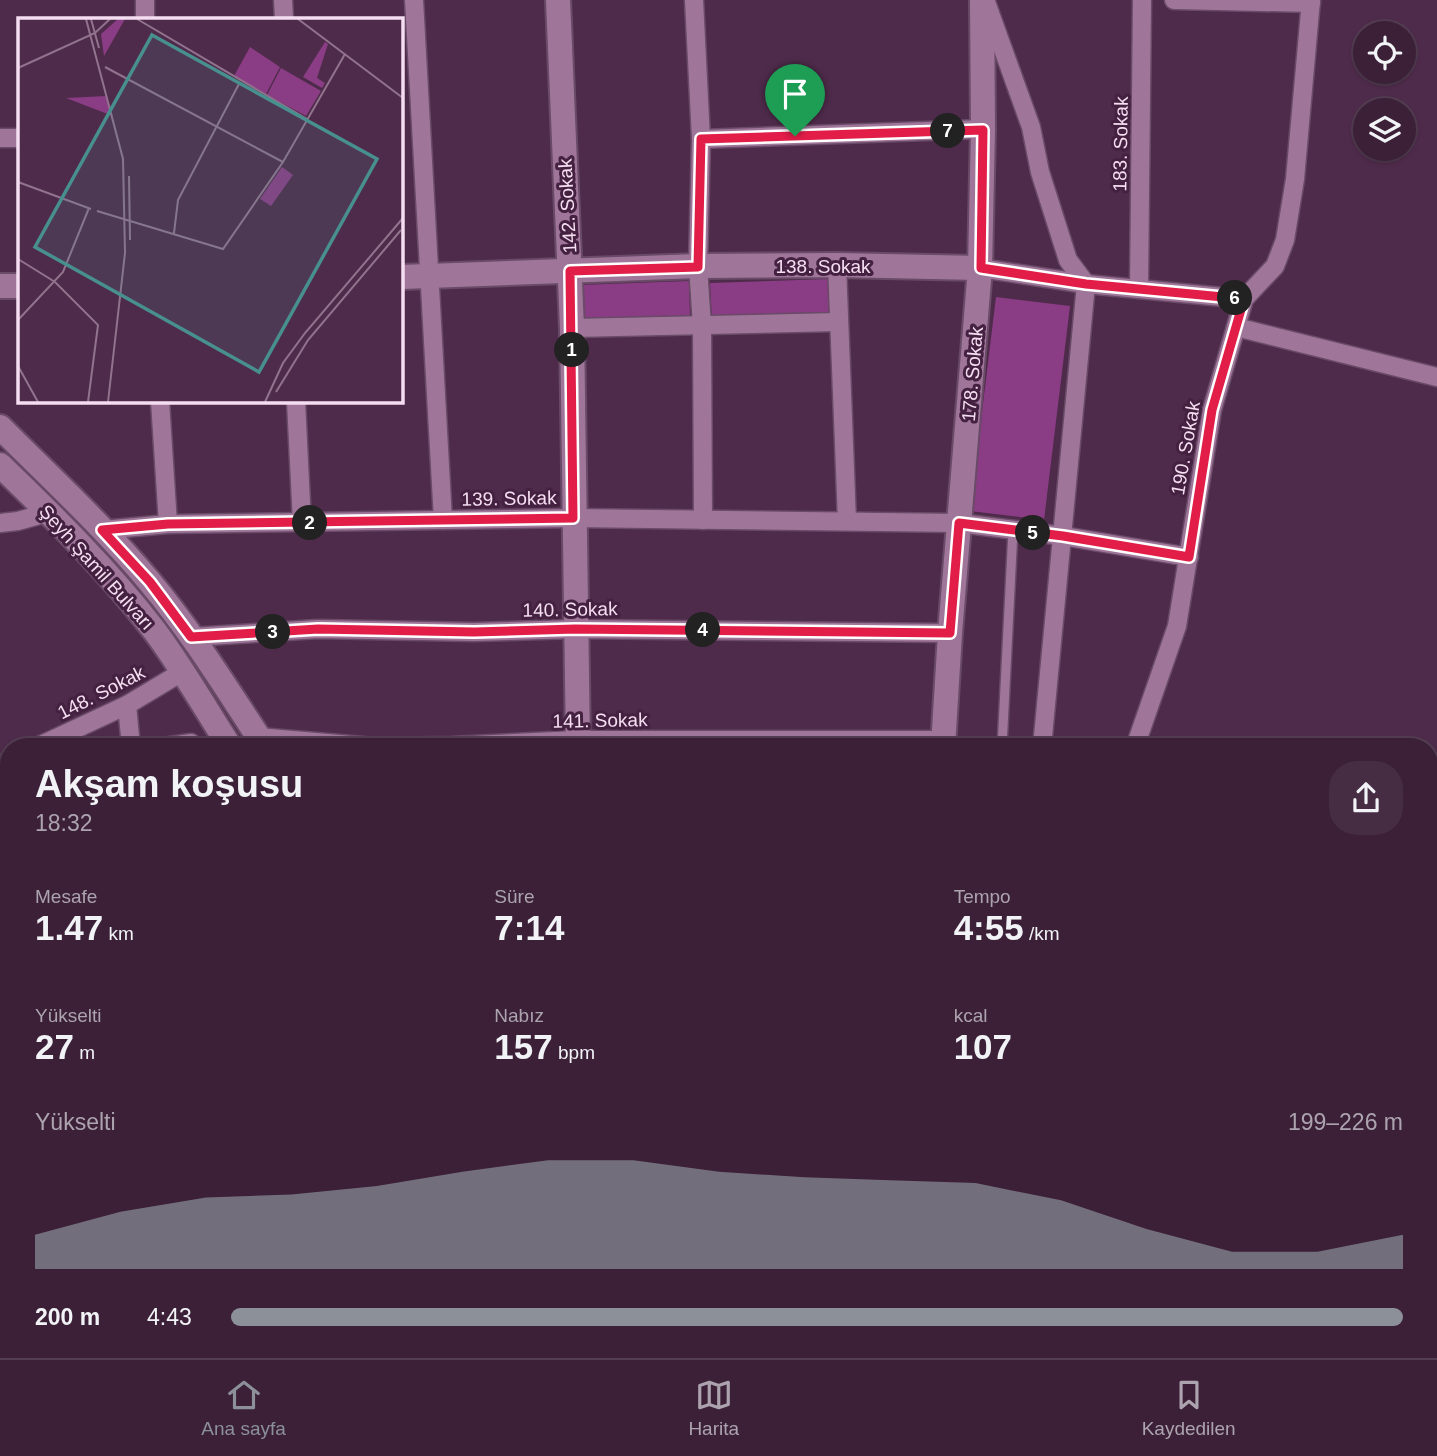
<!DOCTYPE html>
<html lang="tr">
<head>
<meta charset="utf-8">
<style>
  body { margin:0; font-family:Helvetica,sans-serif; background:#462d43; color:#f1f3f6; height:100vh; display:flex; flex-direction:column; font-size:26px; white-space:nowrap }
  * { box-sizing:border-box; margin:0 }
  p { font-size:23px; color:#aca3ae }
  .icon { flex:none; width:38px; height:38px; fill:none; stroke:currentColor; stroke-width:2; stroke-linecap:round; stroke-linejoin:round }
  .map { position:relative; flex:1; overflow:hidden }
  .details { position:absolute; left:0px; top:738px; width:1438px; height:620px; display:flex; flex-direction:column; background:#3b2038; border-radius:28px 28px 0 0; box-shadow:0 2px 5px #0004,0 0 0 2px #543e53 }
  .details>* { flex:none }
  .tools { position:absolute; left:1353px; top:21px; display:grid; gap:14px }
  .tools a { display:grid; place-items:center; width:63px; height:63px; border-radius:50%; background:#3b2038; box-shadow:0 2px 5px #0004,0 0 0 2px #543e53; font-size:35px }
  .pin { position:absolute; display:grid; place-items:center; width:60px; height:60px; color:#fff; margin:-72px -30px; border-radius:50% 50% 50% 0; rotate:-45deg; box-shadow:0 0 7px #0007 }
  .pin .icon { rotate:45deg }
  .km { position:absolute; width:35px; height:35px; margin:-18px; border-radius:50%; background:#222; color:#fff; font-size:19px; line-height:35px; text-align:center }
  .round { display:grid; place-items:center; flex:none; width:74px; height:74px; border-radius:28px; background:#462d43 }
  .overview { display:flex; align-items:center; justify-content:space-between; height:119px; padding:0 35px }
  h1 { font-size:38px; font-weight:800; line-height:52px }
  .figures { display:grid; grid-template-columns:repeat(3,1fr); gap:10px; height:119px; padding:7px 35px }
  .figures div { display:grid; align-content:center }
  .figures b { font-size:35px; font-weight:800 }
  .figures small { font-size:19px; font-weight:400 }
  .figures p { font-size:19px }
  .chart { height:196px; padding:14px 35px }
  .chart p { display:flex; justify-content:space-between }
  .chart svg { width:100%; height:126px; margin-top:7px; fill:#8c9099; opacity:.7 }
  ul { padding:0 35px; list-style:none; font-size:23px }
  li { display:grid; grid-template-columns:112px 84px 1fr; align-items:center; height:52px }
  li i { height:18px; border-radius:9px; background:#8c9099 }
  .tabs { display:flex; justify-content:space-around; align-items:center; height:98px; border-top:2px solid #543e53; background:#3b2038; font-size:19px; color:#aca3ae }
  .tabs a { display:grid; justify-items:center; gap:4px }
  .tabs .on { color:#8c9099 }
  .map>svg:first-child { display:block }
</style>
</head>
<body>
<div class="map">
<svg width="1437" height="1358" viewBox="0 0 1437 1358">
  <rect width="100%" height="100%" fill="#4f2b4b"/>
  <g fill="#8a3d84">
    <polygon points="828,279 829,315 712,321 710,283"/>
    <polygon points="689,281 690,318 580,323 579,285"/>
    <polygon points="996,297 1070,306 1044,520 970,511"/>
  </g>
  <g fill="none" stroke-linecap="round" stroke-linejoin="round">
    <defs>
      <polyline id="lane" points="1002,747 1013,530"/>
      <g id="street">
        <polyline points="283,0 284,19"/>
        <polyline points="414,0 443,520"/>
        <polyline points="694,0 701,139 698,266 702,326 703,520"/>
        <polyline points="1174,0 1311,3"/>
        <polyline points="986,2 1031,127 1040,172 1068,260 1086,284 1042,747"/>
        <polyline points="145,19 145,0"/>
        <polyline points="0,138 19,138"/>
        <polyline points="701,139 983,129"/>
        <polyline points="837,265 847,521"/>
        <polyline points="980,268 1086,284 1244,299"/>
        <polyline points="1139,289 1142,0"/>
        <polyline points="1236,327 1437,377"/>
        <polyline points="572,328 838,322"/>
        <polyline points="160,401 168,524"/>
        <polyline points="296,401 302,523"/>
        <polyline points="0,523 18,521 50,512"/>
        <polyline points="102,530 168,524 573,518 959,523 1063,536 1189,557"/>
        <polyline points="191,637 318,629 474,632 575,629 950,633"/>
        <polyline points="127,705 131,747"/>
        <polyline points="258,737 374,747 452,746 576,740 944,740"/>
        <polyline points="37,747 127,705 182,672"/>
        <polyline points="164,747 191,743 194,747"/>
        <polyline points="1135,747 1177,626 1212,410 1244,299 1275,266 1285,240 1295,179 1311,0"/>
        <polyline points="0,765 9,761"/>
        <polyline points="0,780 9,881"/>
        <polyline points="0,1284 9,1283"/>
        <polyline points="52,1349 52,1358"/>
        <polyline points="347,1349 349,1358"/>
        <polyline points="491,1349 494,1358"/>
        <polyline points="784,1358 785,1349"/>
        <polyline points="859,1358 862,1349"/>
        <polyline points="976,1358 977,1349"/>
      </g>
      <g id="secondary">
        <polyline points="558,0 572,328 578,747"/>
        <polyline points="401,277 698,266 837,265 980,268"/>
        <polyline points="0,286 19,286"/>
        <path d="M0,427c50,50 103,99 149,154 43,51 79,110 116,166"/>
        <path d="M0,465c54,52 108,105 154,165 28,37 51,78 76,117"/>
        <polyline points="943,747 950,633 980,268 983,129 982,0"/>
        <polyline points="0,1046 9,1045"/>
        <polyline points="200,1349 202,1358"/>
        <polyline points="555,1349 559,1358"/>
        <polyline points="580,1349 584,1358"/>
      </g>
    </defs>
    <use href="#lane" stroke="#694a67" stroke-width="12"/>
    <use href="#street" stroke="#694a67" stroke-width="21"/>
    <use href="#secondary" stroke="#694a67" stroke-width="28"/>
    <use href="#lane" stroke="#9f769a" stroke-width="9"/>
    <use href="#street" stroke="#9f769a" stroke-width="18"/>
    <use href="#secondary" stroke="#9f769a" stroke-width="24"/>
  </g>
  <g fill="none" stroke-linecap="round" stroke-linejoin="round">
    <defs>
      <polygon id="route" points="983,130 981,268 1086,284 1244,299 1212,410 1189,557 1063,536 959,523 950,633 575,629 474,632 318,629 191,637 150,582 102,530 168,524 573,518 570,271 698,267 701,139"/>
    </defs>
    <use href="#route" stroke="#fff" stroke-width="14"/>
    <use href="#route" stroke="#e11d48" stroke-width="9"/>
  </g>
  <g text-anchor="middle" stroke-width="6" stroke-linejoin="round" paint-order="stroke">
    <g font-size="19" fill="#f5def1" stroke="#442141">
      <text transform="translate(1120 144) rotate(-89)" y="7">183. Sokak</text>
      <text transform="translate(567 206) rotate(-93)" y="7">142. Sokak</text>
      <text x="823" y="273">138. Sokak</text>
      <text transform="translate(972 374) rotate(-85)" y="7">178. Sokak</text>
      <text transform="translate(1185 448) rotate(-80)" y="7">190. Sokak</text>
      <text transform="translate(509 498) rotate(-1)" y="7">139. Sokak</text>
      <text transform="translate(97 567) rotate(48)" y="7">Şeyh Şamil Bulvarı</text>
      <text transform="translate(570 609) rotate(-1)" y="7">140. Sokak</text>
      <text transform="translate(101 692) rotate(-27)" y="7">148. Sokak</text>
      <text transform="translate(600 720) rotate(-1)" y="7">141. Sokak</text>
    </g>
  </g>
  <g transform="translate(18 18)">
    <rect width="385" height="385" fill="#4f2b4b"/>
    <path d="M100,1h7l-21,37 -3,-22zM307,24l3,2 -11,34 8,5 -3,5 -19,-11zM232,29l30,20 -14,27 -32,-18zM263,50l40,23 -15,25 -39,-21zM89,78l6,20 -47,-18zM264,149l11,8 -22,31 -11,-7z" fill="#8a3d84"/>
    <path fill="none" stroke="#91738d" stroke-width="2" d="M68,1l37,140 2,94 -17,149M73,1l8,29M119,1l170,100M280,1l105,79M87,49l178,95M0,50l77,-35 15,-14M111,158l1,64M0,164l73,27M79,193l126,38 60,-87 62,-108M156,215l4,-33 62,-118M0,241l37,23 43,43 -10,77M0,302l45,-48 26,-64M0,348l20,36M258,374l32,-52 93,-110M247,384l18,-39 22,-30 98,-115"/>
    <path fill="#48908f" fill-opacity="0.15" stroke="#48908f" stroke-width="3.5" d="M134,17l225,124 -118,213 -224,-125z"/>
    <rect width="385" height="385" fill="none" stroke="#f5def1" stroke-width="3.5"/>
  </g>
</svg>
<div class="tools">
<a><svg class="icon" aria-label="locate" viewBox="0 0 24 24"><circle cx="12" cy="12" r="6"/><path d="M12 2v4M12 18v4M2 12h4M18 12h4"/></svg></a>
<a><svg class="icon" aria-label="layers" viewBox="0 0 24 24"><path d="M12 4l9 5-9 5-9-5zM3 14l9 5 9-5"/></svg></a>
</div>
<div class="pin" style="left:795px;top:136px;background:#1e9e55"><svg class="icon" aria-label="arrive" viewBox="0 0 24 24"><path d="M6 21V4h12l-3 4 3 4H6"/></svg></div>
<b class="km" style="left:572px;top:350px">1</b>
<b class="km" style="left:310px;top:523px">2</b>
<b class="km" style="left:273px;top:632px">3</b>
<b class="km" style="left:703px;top:630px">4</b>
<b class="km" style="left:1033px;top:533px">5</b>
<b class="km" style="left:1235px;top:298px">6</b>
<b class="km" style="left:948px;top:131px">7</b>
<section class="details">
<div class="overview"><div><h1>Akşam koşusu</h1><p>18:32</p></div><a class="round"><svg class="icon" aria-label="share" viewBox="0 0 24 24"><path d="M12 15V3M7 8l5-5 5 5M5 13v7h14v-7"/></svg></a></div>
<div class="figures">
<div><p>Mesafe</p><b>1.47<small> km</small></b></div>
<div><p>Süre</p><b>7:14</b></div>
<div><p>Tempo</p><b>4:55<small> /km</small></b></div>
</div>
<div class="figures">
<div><p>Yükselti</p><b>27<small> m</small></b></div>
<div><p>Nabız</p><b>157<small> bpm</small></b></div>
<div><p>kcal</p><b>107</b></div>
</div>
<div class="chart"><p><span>Yükselti</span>199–226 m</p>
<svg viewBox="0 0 160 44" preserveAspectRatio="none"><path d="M0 44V32L10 24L20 19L30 18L40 15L50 10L60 6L70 6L80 10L90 12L100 13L110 14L120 20L130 30L140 38L150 38L160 32V44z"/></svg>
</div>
<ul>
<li><b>200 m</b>4:43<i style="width:100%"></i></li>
</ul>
</section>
</div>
<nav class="tabs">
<a class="on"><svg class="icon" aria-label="home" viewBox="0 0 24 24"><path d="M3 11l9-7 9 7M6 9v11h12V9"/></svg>Ana sayfa</a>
<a><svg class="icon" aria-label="map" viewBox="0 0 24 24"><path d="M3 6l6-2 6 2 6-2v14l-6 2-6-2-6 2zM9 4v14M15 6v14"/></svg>Harita</a>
<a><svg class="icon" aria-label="saved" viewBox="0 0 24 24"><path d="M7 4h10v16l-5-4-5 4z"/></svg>Kaydedilen</a>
</nav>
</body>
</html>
